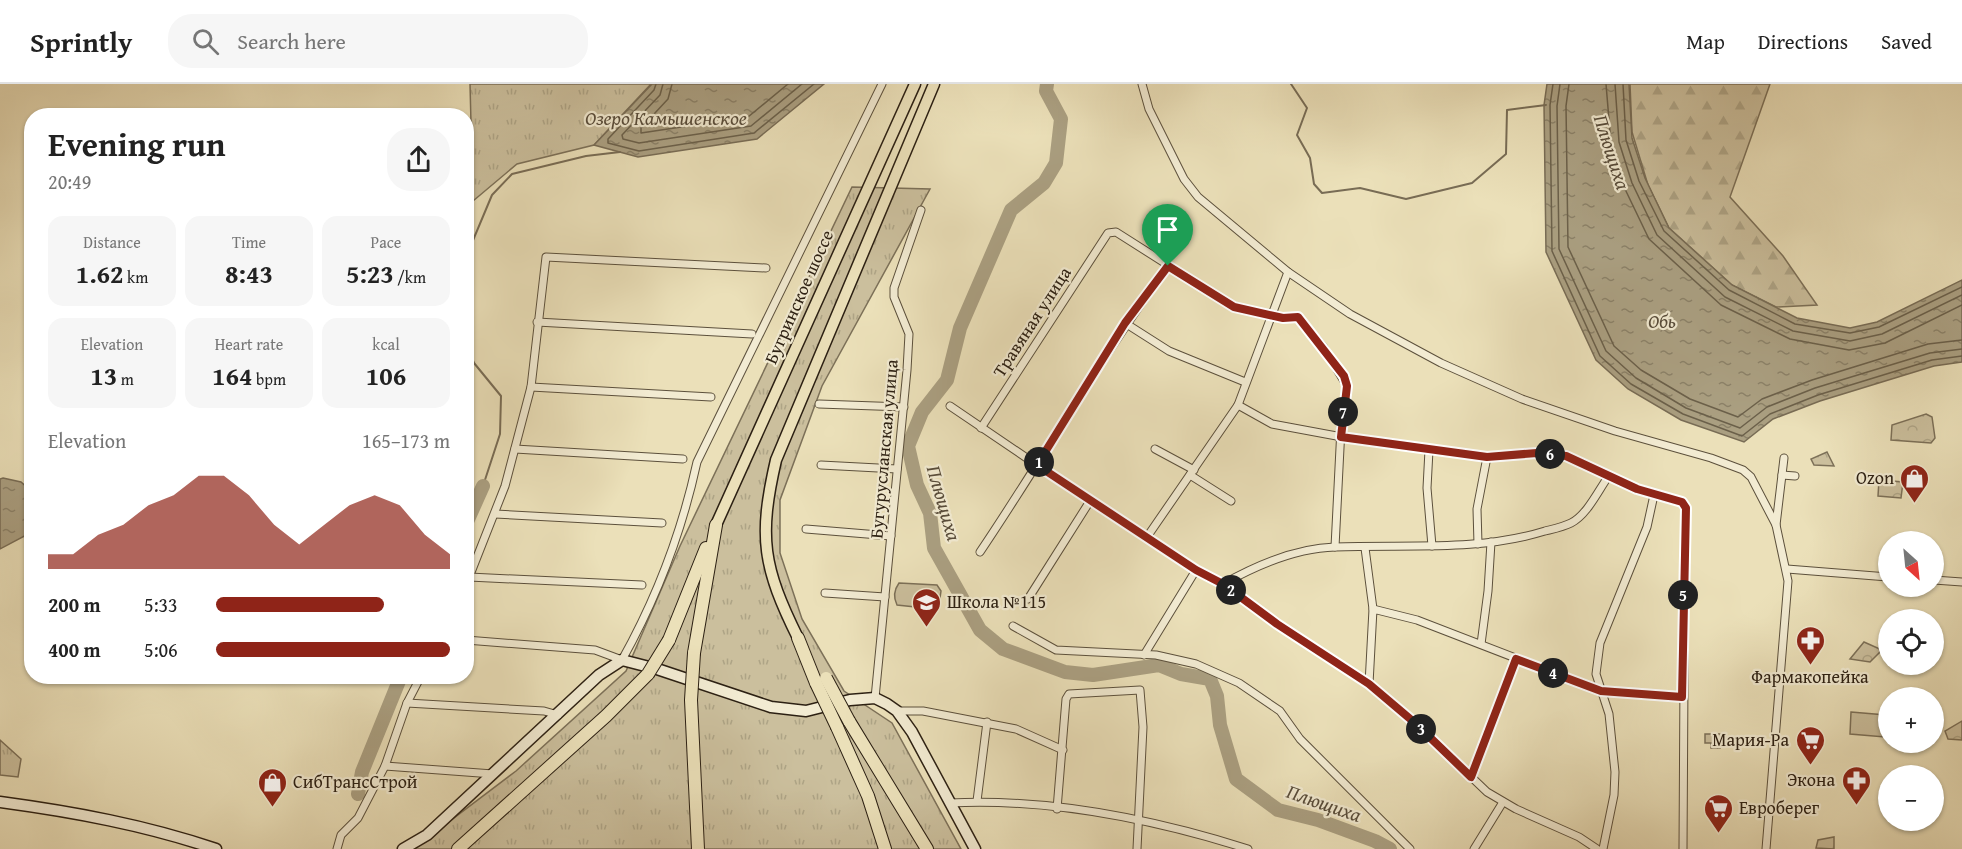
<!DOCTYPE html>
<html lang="en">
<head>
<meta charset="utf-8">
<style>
  body { margin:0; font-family:"Gentium Book Plus",serif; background:#f6f6f6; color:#222; height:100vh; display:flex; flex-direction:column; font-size:22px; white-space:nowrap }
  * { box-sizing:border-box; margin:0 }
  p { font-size:20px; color:#767676 }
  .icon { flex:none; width:33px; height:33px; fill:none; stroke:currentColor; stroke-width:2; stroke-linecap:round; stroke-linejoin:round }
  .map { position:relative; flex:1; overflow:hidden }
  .details { position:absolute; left:24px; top:24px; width:450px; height:576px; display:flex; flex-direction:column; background:#fff; border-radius:24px; box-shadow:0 2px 4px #0004 }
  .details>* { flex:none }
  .needle { width:39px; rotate:153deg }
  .controls { position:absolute; left:1878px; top:447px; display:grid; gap:12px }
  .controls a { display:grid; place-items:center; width:66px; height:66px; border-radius:50%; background:#fff; box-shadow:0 2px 4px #0004; font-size:30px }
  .pin { position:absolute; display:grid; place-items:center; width:51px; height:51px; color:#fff; margin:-62px -26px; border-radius:50% 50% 50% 0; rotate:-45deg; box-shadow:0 0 6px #0007 }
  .pin .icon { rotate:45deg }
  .km { position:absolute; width:30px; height:30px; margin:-15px; border-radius:50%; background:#222; color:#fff; font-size:16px; line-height:30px; text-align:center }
  .round { display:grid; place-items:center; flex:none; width:63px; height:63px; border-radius:24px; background:#f6f6f6 }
  .headline { display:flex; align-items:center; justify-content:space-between; height:102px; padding:0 24px }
  h1 { font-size:33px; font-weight:700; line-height:45px }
  .figures { display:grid; grid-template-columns:repeat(3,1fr); gap:9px; height:102px; padding:6px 24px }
  .figures div { display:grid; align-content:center; border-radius:15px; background:#f6f6f6; text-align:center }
  .figures b { font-size:26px; font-weight:700 }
  .figures small { font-size:16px; font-weight:400 }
  .figures p { font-size:16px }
  .chart { height:168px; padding:12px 24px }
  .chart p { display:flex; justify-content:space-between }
  .chart svg { width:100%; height:108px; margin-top:6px; fill:#8f2418; opacity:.7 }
  ul { padding:0 24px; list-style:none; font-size:20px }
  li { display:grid; grid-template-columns:96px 72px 1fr; align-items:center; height:45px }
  li i { height:15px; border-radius:8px; background:#8f2418 }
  header { display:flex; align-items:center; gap:36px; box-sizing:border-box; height:84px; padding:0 30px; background:#fff; border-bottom:2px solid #e0e0e0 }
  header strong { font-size:28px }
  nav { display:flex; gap:33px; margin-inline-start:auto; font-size:21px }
  .search { width:420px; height:54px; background:#f6f6f6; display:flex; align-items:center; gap:15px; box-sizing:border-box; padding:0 21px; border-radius:24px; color:#767676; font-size:22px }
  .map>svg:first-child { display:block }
</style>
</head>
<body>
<header>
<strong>Sprintly</strong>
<div class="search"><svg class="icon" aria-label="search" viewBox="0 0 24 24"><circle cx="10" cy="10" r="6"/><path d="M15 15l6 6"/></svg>Search here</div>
<nav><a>Map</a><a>Directions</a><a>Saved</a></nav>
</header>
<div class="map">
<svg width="1962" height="765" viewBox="0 0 1962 765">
  <defs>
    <pattern id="grass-tufts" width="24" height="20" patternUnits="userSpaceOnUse" patternTransform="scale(1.5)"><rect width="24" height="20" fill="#cbbf9d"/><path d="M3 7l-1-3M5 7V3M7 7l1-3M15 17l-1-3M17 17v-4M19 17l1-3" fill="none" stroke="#aea486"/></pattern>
    <pattern id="forest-firs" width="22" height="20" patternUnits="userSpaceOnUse" patternTransform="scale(1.5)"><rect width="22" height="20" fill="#cbbf9d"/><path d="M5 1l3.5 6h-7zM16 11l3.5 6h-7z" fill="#aea486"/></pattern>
    <pattern id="park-crowns" width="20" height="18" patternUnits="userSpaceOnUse" patternTransform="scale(1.5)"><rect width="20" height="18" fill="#cbbf9d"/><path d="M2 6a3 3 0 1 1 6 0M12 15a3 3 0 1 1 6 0" fill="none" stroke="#aea486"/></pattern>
    <pattern id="water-ripples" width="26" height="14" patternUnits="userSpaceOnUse" patternTransform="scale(1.5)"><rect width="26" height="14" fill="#aa9f81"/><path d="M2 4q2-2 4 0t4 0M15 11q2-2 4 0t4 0" fill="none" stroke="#8b8168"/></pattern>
  </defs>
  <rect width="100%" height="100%" fill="#ebe0b9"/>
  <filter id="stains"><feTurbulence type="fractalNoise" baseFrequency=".00333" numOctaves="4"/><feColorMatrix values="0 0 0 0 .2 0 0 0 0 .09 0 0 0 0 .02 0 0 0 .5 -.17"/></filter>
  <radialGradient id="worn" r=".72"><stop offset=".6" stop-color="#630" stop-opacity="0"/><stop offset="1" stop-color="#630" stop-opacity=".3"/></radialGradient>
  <g fill="url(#grass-tufts)" stroke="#7c7058" stroke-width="1.5">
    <polygon points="470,0 651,0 594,61 517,80 473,117"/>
    <polygon points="852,103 930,105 822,302 780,416 780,469 802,535 844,607 892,639 961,765 413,765 516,687 626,587 680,462"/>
    <polygon points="0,656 21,675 18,693 0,691"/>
  </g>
  <polygon fill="url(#forest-firs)" stroke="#7c7058" stroke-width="1.5" points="1630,0 1770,0 1730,113 1783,172 1817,221 1776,223 1732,201 1669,144 1648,101 1632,48"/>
  <g fill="url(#park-crowns)" stroke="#7c7058" stroke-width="1.5">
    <polygon points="1926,330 1932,333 1935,354 1931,359 1891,356 1892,341"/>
    <polygon points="1827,368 1834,382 1814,381 1811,375"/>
    <polygon points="1879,396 1903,398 1901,414 1878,412"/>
    <polygon points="1864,558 1882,566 1870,578 1850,575"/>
    <polygon points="1962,637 1962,656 1948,655 1945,647"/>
    <polygon points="1705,650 1722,650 1720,664 1711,664 1711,659 1705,659"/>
    <polygon points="1834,753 1834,765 1816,764 1818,756"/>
  </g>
  <g fill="#cbbf9d" stroke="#7c7058" stroke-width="1.5">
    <path d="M899,499l38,2 4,6 -2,14 -5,4 -37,-4c-4,-8 -3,-15 2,-22z"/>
    <polygon points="1851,628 1886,631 1885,653 1850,650"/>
  </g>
  <g fill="url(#water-ripples)" stroke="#786c55" stroke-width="1.5">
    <polygon points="652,0 824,0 757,55 638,73 594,61"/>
    <polygon points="1547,0 1629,0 1632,54 1645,94 1669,144 1732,201 1797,234 1850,244 1877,238 1962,196 1962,278 1934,282 1820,317 1773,335 1744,358 1681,336 1628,305 1596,276 1546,168 1544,21"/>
    <polygon points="3,394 21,398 31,407 32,448 0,465 0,395"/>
  </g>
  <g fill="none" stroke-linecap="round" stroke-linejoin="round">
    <g stroke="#6b604a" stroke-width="1.5">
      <polyline points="656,0 654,6 608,55 608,59 639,67 754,49 814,0"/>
      <polyline points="663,0 660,11 622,51 623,55 639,59 751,42 802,0"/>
      <polyline points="672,0 668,15 641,44 641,49 748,33 788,0"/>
      <polyline points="1553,0 1550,21 1552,167 1600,272 1631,300 1683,330 1742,352 1770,330 1818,311 1932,276 1962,272"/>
      <polyline points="1560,0 1557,22 1559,165 1606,267 1636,294 1686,324 1740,344 1767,323 1815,304 1930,269 1962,265"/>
      <polyline points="1569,0 1566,22 1568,163 1614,262 1641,286 1690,315 1738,333 1762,315 1812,296 1928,260 1962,256"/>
      <polyline points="1606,0 1611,60 1624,103 1649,155 1721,221 1790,255 1849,266 1885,259 1962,221"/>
      <polyline points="1615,0 1619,58 1632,99 1657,151 1725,213 1793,247 1850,257 1882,250 1962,211"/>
      <polyline points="1623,0 1626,56 1639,97 1664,147 1729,206 1795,240 1850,249 1879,243 1962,203"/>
    </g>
    <g stroke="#786c55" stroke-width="2">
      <polyline points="1291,0 1307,24 1297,51 1310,74 1314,100 1322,109 1360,104 1406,115 1472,99 1506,70 1507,26 1546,21"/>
      <polyline points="466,173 492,111 512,90 586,72 620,68"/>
      <polyline points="466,260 474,279 501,312 500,350 483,402"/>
    </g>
    <g stroke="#aa9f81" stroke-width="14">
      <polyline points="1047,0 1046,7 1061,35 1056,79 1044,99 1011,126 960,244 947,296 922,328 908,362 917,401 930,429 934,464 980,546 1003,565 1065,588 1093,591 1159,581 1181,590 1210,595 1217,612 1220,641 1236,695 1278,726 1318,736 1375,757 1390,765"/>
      <polyline points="466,440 483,402"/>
      <polyline points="358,710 362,688 401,592"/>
    </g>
    <defs>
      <g id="street">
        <polyline points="1142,0 1149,25 1184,95 1198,113 1288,188 1350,230 1441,279 1522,315 1615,347 1711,374 1743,386 1751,393 1776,441 1788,497 1766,765"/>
        <polyline points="537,238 752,250"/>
        <polyline points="1125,239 1169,267 1245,298"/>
        <polyline points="531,303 711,313"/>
        <polyline points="819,320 904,323"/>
        <polyline points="1238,321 1272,340 1342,353 1487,373 1537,369 1566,372 1637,405 1681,418 1685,425 1683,765"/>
        <polyline points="950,322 1090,417 1196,486 1223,500 1277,540 1369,600 1415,639 1487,708 1516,725 1579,753 1597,765"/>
        <polyline points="981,344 1108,149 1116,148 1234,223 1283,234 1298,233 1324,264 1347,302 1341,344 1335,463"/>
        <polyline points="515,365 683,375"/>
        <polyline points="1155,365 1194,386"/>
        <polyline points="1429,366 1427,404 1432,462"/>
        <polyline points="821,381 897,385"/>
        <polyline points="1190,391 1231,417"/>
        <polyline points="1782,391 1795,392"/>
        <polyline points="495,430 662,439"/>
        <polyline points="1776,441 1784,374"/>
        <polyline points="806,445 891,452"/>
        <polyline points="1147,453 1238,321 1288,188"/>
        <polyline points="1478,460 1477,425 1487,373"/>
        <polyline points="1365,464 1373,525"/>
        <path d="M980,468c64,-95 120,-194 188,-286"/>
        <polyline points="1787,485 1888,493"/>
        <polyline points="469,493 642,501"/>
        <polyline points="1934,496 1962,498"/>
        <path d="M1223,500c32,-18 74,-36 112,-37 70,-3 142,5 210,-16 8,-2 18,-4 26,-8 16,-8 27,-32 37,-46"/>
        <polyline points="466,501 505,402 531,303 546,173 766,184"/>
        <polyline points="825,509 885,513"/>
        <polyline points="1028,515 1090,417"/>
        <polyline points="1013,542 1056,566 1156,571 1196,580 1239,599 1280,627 1300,655 1410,765"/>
        <path d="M466,556l129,10 27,10c34,-61 60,-129 75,-198l185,-378"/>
        <polyline points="1481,560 1488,507 1491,458"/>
        <polyline points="1144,571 1196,486"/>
        <polyline points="1369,600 1373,525 1417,536 1601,607 1682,613"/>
        <polyline points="875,614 907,286 909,250 894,213 894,204 921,126"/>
        <polyline points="407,619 544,627 558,631"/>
        <polyline points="897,627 923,627 1016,645 1063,666"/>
        <polyline points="385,682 493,690"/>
        <polyline points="1471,693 1516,575"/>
        <polyline points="977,717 987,638"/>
        <path d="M950,719c100,-5 203,16 298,46"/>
        <polyline points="1057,725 1066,615 1069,610 1140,606 1143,643 1137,765"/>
        <polyline points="337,765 341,751 358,734 385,682 407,619 421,592"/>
        <polyline points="1474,765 1503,718"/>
        <polyline points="1603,765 1614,711 1615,688 1609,630 1596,590 1600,559 1647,443 1654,411"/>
      </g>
      <g id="secondary">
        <path d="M0,718c74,10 145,23 216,47"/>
        <polyline points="403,765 427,751 599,591 622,576 657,585 771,623 806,627 850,616 875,614 887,620 897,627 912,648 975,765"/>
      </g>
      <g id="primary">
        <polyline points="716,441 915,0"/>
        <path d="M798,554c-35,-71 -40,-100 -22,-178l158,-376"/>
      </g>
      <g id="highway">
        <polyline points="798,554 816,599"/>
        <polyline points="669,556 706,464"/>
        <polyline points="694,569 716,441"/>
        <polyline points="849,637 927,765"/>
        <polyline points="837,643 868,712 885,765"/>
        <polyline points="458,765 606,632 648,590"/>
      </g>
    </defs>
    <use href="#street" stroke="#5c503c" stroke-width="9"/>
    <use href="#secondary" stroke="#2c2013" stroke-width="13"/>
    <use href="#primary" stroke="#2c2013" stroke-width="13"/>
    <use href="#highway" stroke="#2c2013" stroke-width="14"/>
    <use href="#street" stroke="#f2ebd2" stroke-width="7"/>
    <use href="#secondary" stroke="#f2ebd2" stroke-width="10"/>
    <use href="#primary" stroke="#ebe0b9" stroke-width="10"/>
    <use href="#highway" stroke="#ebe0b9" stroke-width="12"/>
    <defs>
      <g id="highway-bridge">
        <polyline points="694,569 691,616 698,765"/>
        <polyline points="648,590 669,556"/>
        <polyline points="826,594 849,637"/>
        <polyline points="816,599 837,643"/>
      </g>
    </defs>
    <use href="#highway-bridge" stroke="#2c2013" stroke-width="14" stroke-linecap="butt"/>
    <use href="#highway-bridge" stroke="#ebe0b9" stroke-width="12"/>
  </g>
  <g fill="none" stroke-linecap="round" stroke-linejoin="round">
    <defs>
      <polygon id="route" points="1168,182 1234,223 1283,234 1298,233 1344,292 1347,302 1341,353 1487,373 1537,369 1566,372 1637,405 1682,418 1686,424 1682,613 1601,607 1516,575 1471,693 1415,639 1369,600 1277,540 1223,500 1196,486 1037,381 1125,239"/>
    </defs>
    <use href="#route" stroke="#fff" stroke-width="12"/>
    <use href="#route" stroke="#8f2418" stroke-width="8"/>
  </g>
  <defs>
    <symbol id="shop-pin" viewBox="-11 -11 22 30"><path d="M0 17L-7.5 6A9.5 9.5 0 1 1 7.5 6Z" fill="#8f2418" stroke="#f2ebd2"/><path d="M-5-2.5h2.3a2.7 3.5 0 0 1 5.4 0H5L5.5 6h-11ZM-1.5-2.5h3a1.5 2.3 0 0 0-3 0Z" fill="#fff"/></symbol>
    <symbol id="school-pin" viewBox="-11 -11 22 30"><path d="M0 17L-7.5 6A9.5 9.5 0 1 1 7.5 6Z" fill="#8f2418" stroke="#f2ebd2"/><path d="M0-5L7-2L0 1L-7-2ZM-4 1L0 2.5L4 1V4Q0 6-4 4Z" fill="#fff"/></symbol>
    <symbol id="pharmacy-pin" viewBox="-11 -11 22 30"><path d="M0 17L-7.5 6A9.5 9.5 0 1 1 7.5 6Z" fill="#8f2418" stroke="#f2ebd2"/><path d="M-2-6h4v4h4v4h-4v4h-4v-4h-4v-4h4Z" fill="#fff"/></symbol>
    <symbol id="supermarket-pin" viewBox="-11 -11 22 30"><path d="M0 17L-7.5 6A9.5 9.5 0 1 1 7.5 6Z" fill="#8f2418" stroke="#f2ebd2"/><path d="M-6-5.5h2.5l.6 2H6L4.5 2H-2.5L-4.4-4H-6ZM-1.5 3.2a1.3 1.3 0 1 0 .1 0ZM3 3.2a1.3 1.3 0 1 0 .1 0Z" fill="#fff"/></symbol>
  </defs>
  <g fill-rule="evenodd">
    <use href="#shop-pin" x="1898" y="378" width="33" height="45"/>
    <use href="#school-pin" x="910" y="502" width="33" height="45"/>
    <use href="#pharmacy-pin" x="1794" y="540" width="33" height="45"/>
    <use href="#supermarket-pin" x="1794" y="640" width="33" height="45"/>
    <use href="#pharmacy-pin" x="1840" y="680" width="33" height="45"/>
    <use href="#shop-pin" x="256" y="682" width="33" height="45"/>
    <use href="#supermarket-pin" x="1702" y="708" width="33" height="45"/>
  </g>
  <g text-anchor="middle" stroke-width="4.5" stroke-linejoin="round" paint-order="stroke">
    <g font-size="18" fill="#2c2013" stroke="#f2ebd2">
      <text transform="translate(799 213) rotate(-66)" y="6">Бугринское шоссе</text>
      <text transform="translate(1032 238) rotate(-57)" y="6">Травяная улица</text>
      <text transform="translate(884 365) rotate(-85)" y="6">Бугурусланская улица</text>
    </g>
    <g font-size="18" fill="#2c2013" stroke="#f2ebd2" text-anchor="end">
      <text x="1894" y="400">Ozon</text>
      <text x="947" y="524" text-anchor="start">Школа №115</text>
      <text x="1810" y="599" text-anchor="middle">Фармакопейка</text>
      <text x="1789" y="662">Мария-Ра</text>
      <text x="1835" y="702">Экона</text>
      <text x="293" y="704" text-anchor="start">СибТрансСтрой</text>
      <text x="1739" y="730" text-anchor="start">Евроберег</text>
    </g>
    <g font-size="20" font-style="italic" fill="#584c3a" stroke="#f2ebd2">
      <text x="666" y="41">Озеро Камышенское</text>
      <text transform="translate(1612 68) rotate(72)" y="7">Плющиха</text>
      <text x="1662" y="244">Обь</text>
      <text transform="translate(944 419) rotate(74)" y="7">Плющиха</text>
      <text transform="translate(1324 719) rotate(19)" y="7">Плющиха</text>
    </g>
  </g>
  <rect width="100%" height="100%" filter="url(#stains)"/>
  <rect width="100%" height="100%" fill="url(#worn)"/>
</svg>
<div class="controls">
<a><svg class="needle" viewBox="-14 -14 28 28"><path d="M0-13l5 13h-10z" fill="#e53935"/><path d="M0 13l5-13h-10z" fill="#767676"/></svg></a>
<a><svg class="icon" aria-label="locate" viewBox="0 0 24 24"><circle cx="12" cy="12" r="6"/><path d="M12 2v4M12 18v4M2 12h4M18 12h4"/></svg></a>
<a>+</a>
<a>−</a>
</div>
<div class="pin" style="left:1168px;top:182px;background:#1e9e55"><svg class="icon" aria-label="arrive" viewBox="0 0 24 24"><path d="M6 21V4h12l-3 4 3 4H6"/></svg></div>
<b class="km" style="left:1039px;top:378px">1</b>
<b class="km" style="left:1231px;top:506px">2</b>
<b class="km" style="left:1421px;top:645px">3</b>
<b class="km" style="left:1553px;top:589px">4</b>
<b class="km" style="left:1683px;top:511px">5</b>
<b class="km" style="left:1550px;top:370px">6</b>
<b class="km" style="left:1343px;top:328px">7</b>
<section class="details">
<div class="headline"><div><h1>Evening run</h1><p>20:49</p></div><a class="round"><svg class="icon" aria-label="share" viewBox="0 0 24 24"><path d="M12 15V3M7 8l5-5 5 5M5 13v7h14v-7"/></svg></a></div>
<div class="figures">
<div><p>Distance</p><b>1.62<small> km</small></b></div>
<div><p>Time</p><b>8:43</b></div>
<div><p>Pace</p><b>5:23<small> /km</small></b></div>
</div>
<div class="figures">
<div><p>Elevation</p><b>13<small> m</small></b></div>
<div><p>Heart rate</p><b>164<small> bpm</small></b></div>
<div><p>kcal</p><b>106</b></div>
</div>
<div class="chart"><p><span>Elevation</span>165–173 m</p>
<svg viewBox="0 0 160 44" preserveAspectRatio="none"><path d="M0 44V38L10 38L20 30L30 26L40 18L50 14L60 6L70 6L80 14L90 26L100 34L110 26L120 18L130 14L140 18L150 30L160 38V44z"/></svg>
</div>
<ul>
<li><b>200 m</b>5:33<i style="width:72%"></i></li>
<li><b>400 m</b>5:06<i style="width:100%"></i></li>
</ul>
</section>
</div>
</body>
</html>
